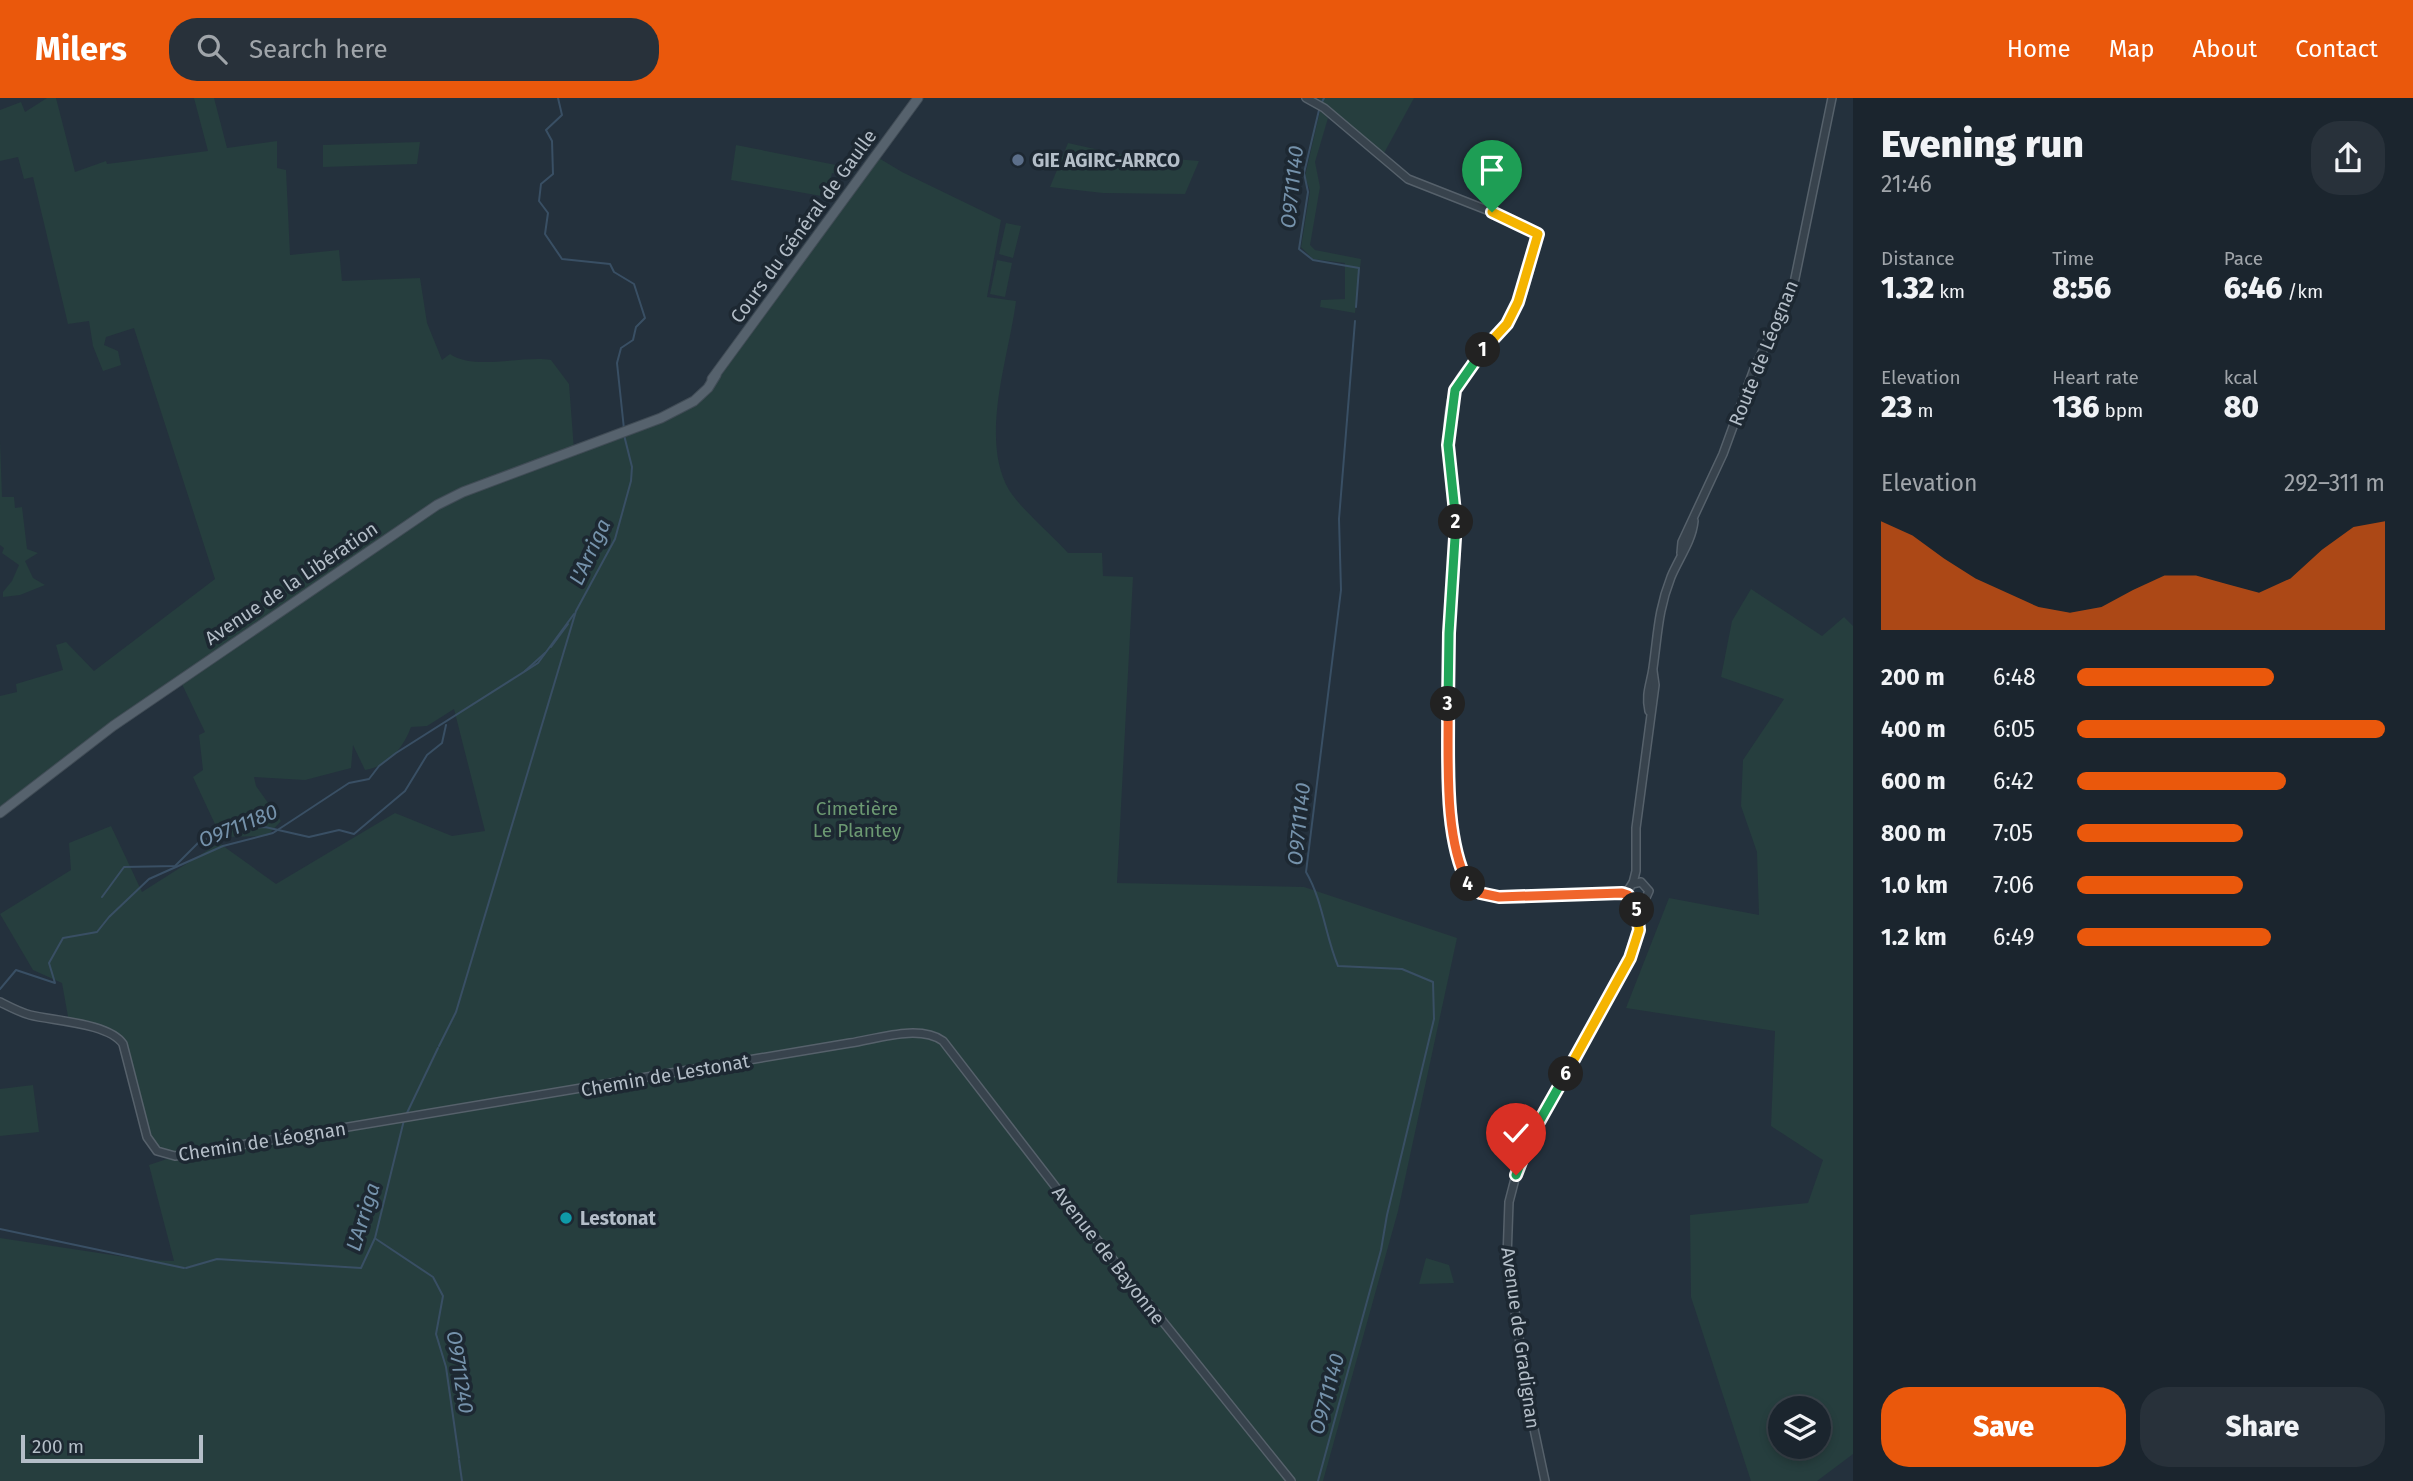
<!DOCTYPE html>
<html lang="en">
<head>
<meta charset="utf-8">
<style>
  body { margin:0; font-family:"Fira Sans",sans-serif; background:#28313a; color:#f1f3f6; height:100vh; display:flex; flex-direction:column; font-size:26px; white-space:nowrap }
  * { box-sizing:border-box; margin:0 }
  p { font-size:23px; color:#a0a5aa }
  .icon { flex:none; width:38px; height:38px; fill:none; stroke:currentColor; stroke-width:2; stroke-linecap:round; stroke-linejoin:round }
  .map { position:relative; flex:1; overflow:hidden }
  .panel { display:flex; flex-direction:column; background:#1b252e; width:560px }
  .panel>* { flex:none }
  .fabs { position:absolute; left:1768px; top:1298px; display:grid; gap:14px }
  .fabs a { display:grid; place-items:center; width:63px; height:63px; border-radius:50%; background:#1b252e; box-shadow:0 4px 10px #0003,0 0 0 2px #39424a; font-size:35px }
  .scale { position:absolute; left:21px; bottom:18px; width:182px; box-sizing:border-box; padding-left:7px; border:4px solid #b4bec8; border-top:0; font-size:19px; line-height:24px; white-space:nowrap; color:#b4bec8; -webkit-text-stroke:5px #1d2832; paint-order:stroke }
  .pin { position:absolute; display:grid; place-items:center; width:60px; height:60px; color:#fff; margin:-72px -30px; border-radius:50% 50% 50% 0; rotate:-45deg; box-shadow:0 0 7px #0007 }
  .pin .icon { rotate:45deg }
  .km { position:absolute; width:35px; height:35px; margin:-18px; border-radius:50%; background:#222; color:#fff; font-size:19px; line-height:35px; text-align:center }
  .round { display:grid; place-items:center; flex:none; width:74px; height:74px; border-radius:28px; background:#28313a }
  .overview { display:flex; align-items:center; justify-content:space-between; height:119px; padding:0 28px }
  h1 { font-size:38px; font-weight:800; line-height:52px }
  .metrics { display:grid; grid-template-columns:repeat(3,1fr); gap:10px; height:119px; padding:7px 28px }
  .metrics div { display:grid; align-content:center }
  .metrics b { font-size:30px; font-weight:800 }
  .metrics small { font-size:19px; font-weight:400 }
  .metrics p { font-size:19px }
  .chart { height:196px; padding:14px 28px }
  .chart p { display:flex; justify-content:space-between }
  .chart svg { width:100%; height:126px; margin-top:7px; fill:#ea580c; opacity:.7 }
  .cta { display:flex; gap:14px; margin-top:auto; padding:14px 28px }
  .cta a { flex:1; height:80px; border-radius:28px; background:#ea580c; color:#fff; font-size:28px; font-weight:800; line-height:80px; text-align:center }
  .cta a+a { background:#28313a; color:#f1f3f6 }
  ul { padding:0 28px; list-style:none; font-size:23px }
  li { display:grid; grid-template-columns:112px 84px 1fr; align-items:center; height:52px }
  li i { height:18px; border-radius:9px; background:#ea580c }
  header { display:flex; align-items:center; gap:42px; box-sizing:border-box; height:98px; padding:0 35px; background:#ea580c; color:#fff }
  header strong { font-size:33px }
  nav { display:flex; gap:38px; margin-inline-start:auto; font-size:24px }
  .search { width:490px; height:63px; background:#28313a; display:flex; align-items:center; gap:18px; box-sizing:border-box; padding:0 24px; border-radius:28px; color:#a0a5aa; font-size:26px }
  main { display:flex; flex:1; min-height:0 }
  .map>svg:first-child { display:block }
</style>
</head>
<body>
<header>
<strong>Milers</strong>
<div class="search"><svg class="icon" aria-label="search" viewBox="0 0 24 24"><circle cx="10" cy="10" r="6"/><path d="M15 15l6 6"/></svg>Search here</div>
<nav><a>Home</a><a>Map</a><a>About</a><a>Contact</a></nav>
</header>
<main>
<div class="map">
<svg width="1853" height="1383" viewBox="0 0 1853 1383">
  <rect width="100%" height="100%" fill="#24313d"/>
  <g fill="#263e3e" fill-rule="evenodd">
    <path d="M47,0h9l19,74 31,-11 1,3 101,-13 -14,-53h20l13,50 50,-7v27l9,2 4,85 49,-5 3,31 78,-3 7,45 15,37 8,-6c25,17 73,1 101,6l18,24 5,66 80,-29 55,-29 168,-235 25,15 99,48 -14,77 29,4c-7,56 -37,137 -7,189 12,19 43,45 59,63h34l1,23 30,1 -16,306 187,4 153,51 -59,273 -75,270h-1323v-243l145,22 29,1 -25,-96 24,-8 -23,-13 -29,-104 -52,-18 -7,-39 -29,-13 -33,-56 71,-44 -2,-27 42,-17 31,66 77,-49 57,41 119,-71 57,23 33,-5 -31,-122 -27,17 -16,1c-8,21 -22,39 -46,43l-12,-25 -2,23 -46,12 -51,-3 2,9 25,35 -14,15 -46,1 -28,-60 10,-7 -4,-35 6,-3 -25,-52 -180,129v-113l17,-4 -1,-8 47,-14 -7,-25 10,-3 28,29 121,-92 -81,-251 -28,9 -2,8 14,6 3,14 -18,6 -10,-25 -4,-25 -21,3 -35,-147 -9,2 -6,-22 -18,4v-51l21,-8 4,10z"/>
    <polygon points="1318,0 1414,0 1383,57"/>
    <polygon points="1320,13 1328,20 1315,64 1320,89 1310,147 1315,152 1361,161 1355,215 1320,209 1321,202 1345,201 1345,165 1313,161 1301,149 1310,93 1305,78"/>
    <polygon points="420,44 417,66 323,69 323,47"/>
    <polygon points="1068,45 1117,56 1199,63 1185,96 1103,95 1050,89"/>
    <polygon points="736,47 856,71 851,79 832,75 827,99 731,82"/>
    <polygon points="1006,125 1021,128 1013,160 999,156"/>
    <polygon points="997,162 1012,165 1005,199 990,196"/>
    <polygon points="0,343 2,399 14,399 15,410 22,409 27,451 38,455 25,463 33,480 45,487 20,497 3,499 3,494 12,483 19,467 2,455 4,450 0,447"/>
    <path d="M1751,491l71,47 22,-19 9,9v828l-36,27h-66l-60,-184 -1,-82 118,-12 15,-43 -52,-34 4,-95 -149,-23 43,-110 90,17 -2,-63 -16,-46 2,-46 41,-61 -63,-22 11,-56zM1780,1311h38v38h-38z"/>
    <polygon points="33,987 39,1034 0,1038 0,991"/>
    <polygon points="1426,1160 1449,1167 1454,1185 1419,1186"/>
  </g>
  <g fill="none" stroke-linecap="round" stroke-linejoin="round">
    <g stroke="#394f64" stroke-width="2">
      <polyline points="558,0 562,17 546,32 552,43 553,76 541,86 539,103 548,115 545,136 562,161 610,166 614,174 634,186 645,220 636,229 633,242 621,250 617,265 624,331"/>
      <polyline points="1322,4 1324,0"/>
      <polyline points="1319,12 1304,75 1308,94 1299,151 1313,162 1359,170 1356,209"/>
      <polyline points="551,549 568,526"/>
      <polyline points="525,573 545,555"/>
      <polyline points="102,799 124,769 175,768 199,744 229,731 265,729 309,739 339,732 354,736 405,693 427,657 442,645 446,627"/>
      <polyline points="0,891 16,872 55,885 49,865 63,840 97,834 109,819 149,781 223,748 273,735 349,685 369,681 379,668 396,655 538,565 574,516"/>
      <polyline points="439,948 456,914 576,513 615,441 631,383 632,369 624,337"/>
      <polyline points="406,1017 438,950"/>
      <polyline points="0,1131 184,1170"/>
      <polyline points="376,1141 433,1179 443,1198 436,1236 446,1269 459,1360"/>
      <polyline points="186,1170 217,1161 361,1170 375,1140 404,1022"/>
      <polyline points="459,1362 462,1383"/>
      <path d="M1318,1383l63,-231 6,-35 47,-196 -1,-37 -31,-13 -64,-3c-13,-31 -15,-65 -32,-94l35,-282 -2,-71 16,-198"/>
    </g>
    <defs>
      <g id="tertiary">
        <path d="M1306,0l18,10 84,71 84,33 46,22c-7,29 -13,65 -31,90 -14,21 -45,43 -53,67 -14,45 1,92 2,138 1,33 -5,68 -7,101 -4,70 -2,143 6,213 2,14 4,30 13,41 16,21 115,10 143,8l17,3"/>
        <polyline points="1681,455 1682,444 1723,356 1754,271 1793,190 1832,0"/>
        <path d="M1649,613c-4,-17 2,-28 4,-43 5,-35 5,-58 18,-91 8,-19 21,-36 23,-56"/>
        <polyline points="1633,785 1636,773 1636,730 1655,587 1653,573"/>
        <path d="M0,904c10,5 19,10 30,13 24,6 79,8 93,29l24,93 10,14 18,5 675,-113c27,-4 69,-19 93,-2l135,175 213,265"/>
        <polyline points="1545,1383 1530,1312 1507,1160 1509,1104 1516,1077 1531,1038 1630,860 1637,841 1644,804 1649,793 1641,784 1632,786 1627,794 1634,804 1644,804"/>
      </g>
      <g id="primary">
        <polyline points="712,281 918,0"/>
        <polyline points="0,715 113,628 437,407 463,394 661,320 694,303 708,290 716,277"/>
      </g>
    </defs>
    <use href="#tertiary" stroke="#56616b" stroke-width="10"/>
    <use href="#primary" stroke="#414c56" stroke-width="11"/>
    <use href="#tertiary" stroke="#38434d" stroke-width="7"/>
    <use href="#primary" stroke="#56626d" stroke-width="9"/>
  </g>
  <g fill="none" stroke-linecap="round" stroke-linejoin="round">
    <defs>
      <polyline id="split-1" points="1483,252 1507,226 1518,204 1538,136 1492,114"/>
      <polyline id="split-2" points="1456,424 1448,347 1455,292 1483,252"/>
      <polyline id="split-3" points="1448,606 1449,535 1456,424"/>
      <path id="split-4" d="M1448,606c1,54 -5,131 20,180"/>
      <polyline id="split-5" points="1468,786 1480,795 1499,799 1622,795 1628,797 1637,812"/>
      <polyline id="split-6" points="1566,976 1630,860 1639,832 1637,812"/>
      <polyline id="split-7" points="1516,1077 1531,1038 1566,976"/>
    </defs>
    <use href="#split-1" stroke="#fff" stroke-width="14"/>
    <use href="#split-2" stroke="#fff" stroke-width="14"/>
    <use href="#split-3" stroke="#fff" stroke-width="14"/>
    <use href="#split-4" stroke="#fff" stroke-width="14"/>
    <use href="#split-5" stroke="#fff" stroke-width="14"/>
    <use href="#split-6" stroke="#fff" stroke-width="14"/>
    <use href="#split-7" stroke="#fff" stroke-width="14"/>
    <use href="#split-1" stroke="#f5b400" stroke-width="9"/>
    <use href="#split-2" stroke="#22a559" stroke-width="9"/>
    <use href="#split-3" stroke="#22a559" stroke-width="9"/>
    <use href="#split-4" stroke="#f0652b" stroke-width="9"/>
    <use href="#split-5" stroke="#f0652b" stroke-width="9"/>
    <use href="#split-6" stroke="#f5b400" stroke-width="9"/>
    <use href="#split-7" stroke="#22a559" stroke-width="9"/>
  </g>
  <circle fill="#5c6f8a" stroke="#1d2832" stroke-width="2.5" cx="1018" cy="62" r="7"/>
  <circle fill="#0f9aa8" stroke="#1d2832" stroke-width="2.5" cx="566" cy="1120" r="7"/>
  <g text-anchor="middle" stroke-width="7" stroke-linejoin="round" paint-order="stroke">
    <g font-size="19" font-weight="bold" fill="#b4bec8" stroke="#1d2832" text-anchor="start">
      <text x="1032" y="69">GIE AGIRC-ARRCO</text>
      <text x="580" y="1127">Lestonat</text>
    </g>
    <g font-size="19" fill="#b4bec8" stroke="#1d2832">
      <text transform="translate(803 128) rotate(-54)" y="7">Cours du Général de Gaulle</text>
      <text transform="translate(1763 255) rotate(-68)" y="7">Route de Léognan</text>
      <text transform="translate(291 485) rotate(-34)" y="7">Avenue de la Libération</text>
      <text transform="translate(665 977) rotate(-10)" y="7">Chemin de Lestonat</text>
      <text transform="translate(262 1043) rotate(-9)" y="7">Chemin de Léognan</text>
      <text transform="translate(1109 1157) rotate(52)" y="7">Avenue de Bayonne</text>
      <text transform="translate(1521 1240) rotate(82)" y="7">Avenue de Gradignan</text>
    </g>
    <g font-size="19" fill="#6c9972" stroke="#1d2832">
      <text x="857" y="717">Cimetière<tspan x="857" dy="22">Le Plantey</tspan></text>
    </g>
    <g font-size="21" font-style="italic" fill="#7592ab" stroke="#1d2832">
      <text transform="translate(1292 89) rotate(-84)" y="7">O9711140</text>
      <text transform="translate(590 454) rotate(-65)" y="7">L'Arriga</text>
      <text transform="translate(1299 726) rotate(-84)" y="7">O9711140</text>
      <text transform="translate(238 728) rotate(-22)" y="7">O9711180</text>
      <text transform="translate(363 1119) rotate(-73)" y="7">L'Arriga</text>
      <text transform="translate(460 1274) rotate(81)" y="7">O9711240</text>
      <text transform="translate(1327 1296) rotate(-75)" y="7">O9711140</text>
    </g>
  </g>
</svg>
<div class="fabs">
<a><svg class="icon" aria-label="layers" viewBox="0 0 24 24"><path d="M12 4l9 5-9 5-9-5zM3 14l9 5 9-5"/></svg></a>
</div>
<div class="scale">200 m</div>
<div class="pin" style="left:1492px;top:114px;background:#1e9e55"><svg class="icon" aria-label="arrive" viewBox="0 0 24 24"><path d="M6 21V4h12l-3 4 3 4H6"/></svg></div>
<div class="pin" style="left:1516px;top:1077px;background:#d93025"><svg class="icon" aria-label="check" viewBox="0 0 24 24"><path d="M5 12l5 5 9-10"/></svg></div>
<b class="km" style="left:1483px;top:252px">1</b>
<b class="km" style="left:1456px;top:424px">2</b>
<b class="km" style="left:1448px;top:606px">3</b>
<b class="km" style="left:1468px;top:786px">4</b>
<b class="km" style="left:1637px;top:812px">5</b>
<b class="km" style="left:1566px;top:976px">6</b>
</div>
<section class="panel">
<div class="overview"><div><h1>Evening run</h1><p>21:46</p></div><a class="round"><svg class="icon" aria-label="share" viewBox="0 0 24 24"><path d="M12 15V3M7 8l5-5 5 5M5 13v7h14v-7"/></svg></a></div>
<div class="metrics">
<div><p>Distance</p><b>1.32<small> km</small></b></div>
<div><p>Time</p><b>8:56</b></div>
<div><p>Pace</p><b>6:46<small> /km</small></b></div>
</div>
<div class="metrics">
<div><p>Elevation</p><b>23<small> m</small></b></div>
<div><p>Heart rate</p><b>136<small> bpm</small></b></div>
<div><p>kcal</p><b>80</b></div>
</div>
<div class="chart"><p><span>Elevation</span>292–311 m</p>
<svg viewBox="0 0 160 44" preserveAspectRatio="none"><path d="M0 44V6L10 11L20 19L30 26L40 31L50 36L60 38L70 36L80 30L90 25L100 25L110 28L120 31L130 26L140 16L150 8L160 6V44z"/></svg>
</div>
<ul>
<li><b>200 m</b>6:48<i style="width:64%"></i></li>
<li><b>400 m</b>6:05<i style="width:100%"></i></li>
<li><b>600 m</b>6:42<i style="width:68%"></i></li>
<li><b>800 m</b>7:05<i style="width:54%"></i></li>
<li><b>1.0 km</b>7:06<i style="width:54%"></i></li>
<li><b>1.2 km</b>6:49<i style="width:63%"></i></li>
</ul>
<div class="cta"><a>Save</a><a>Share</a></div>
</section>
</main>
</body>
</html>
